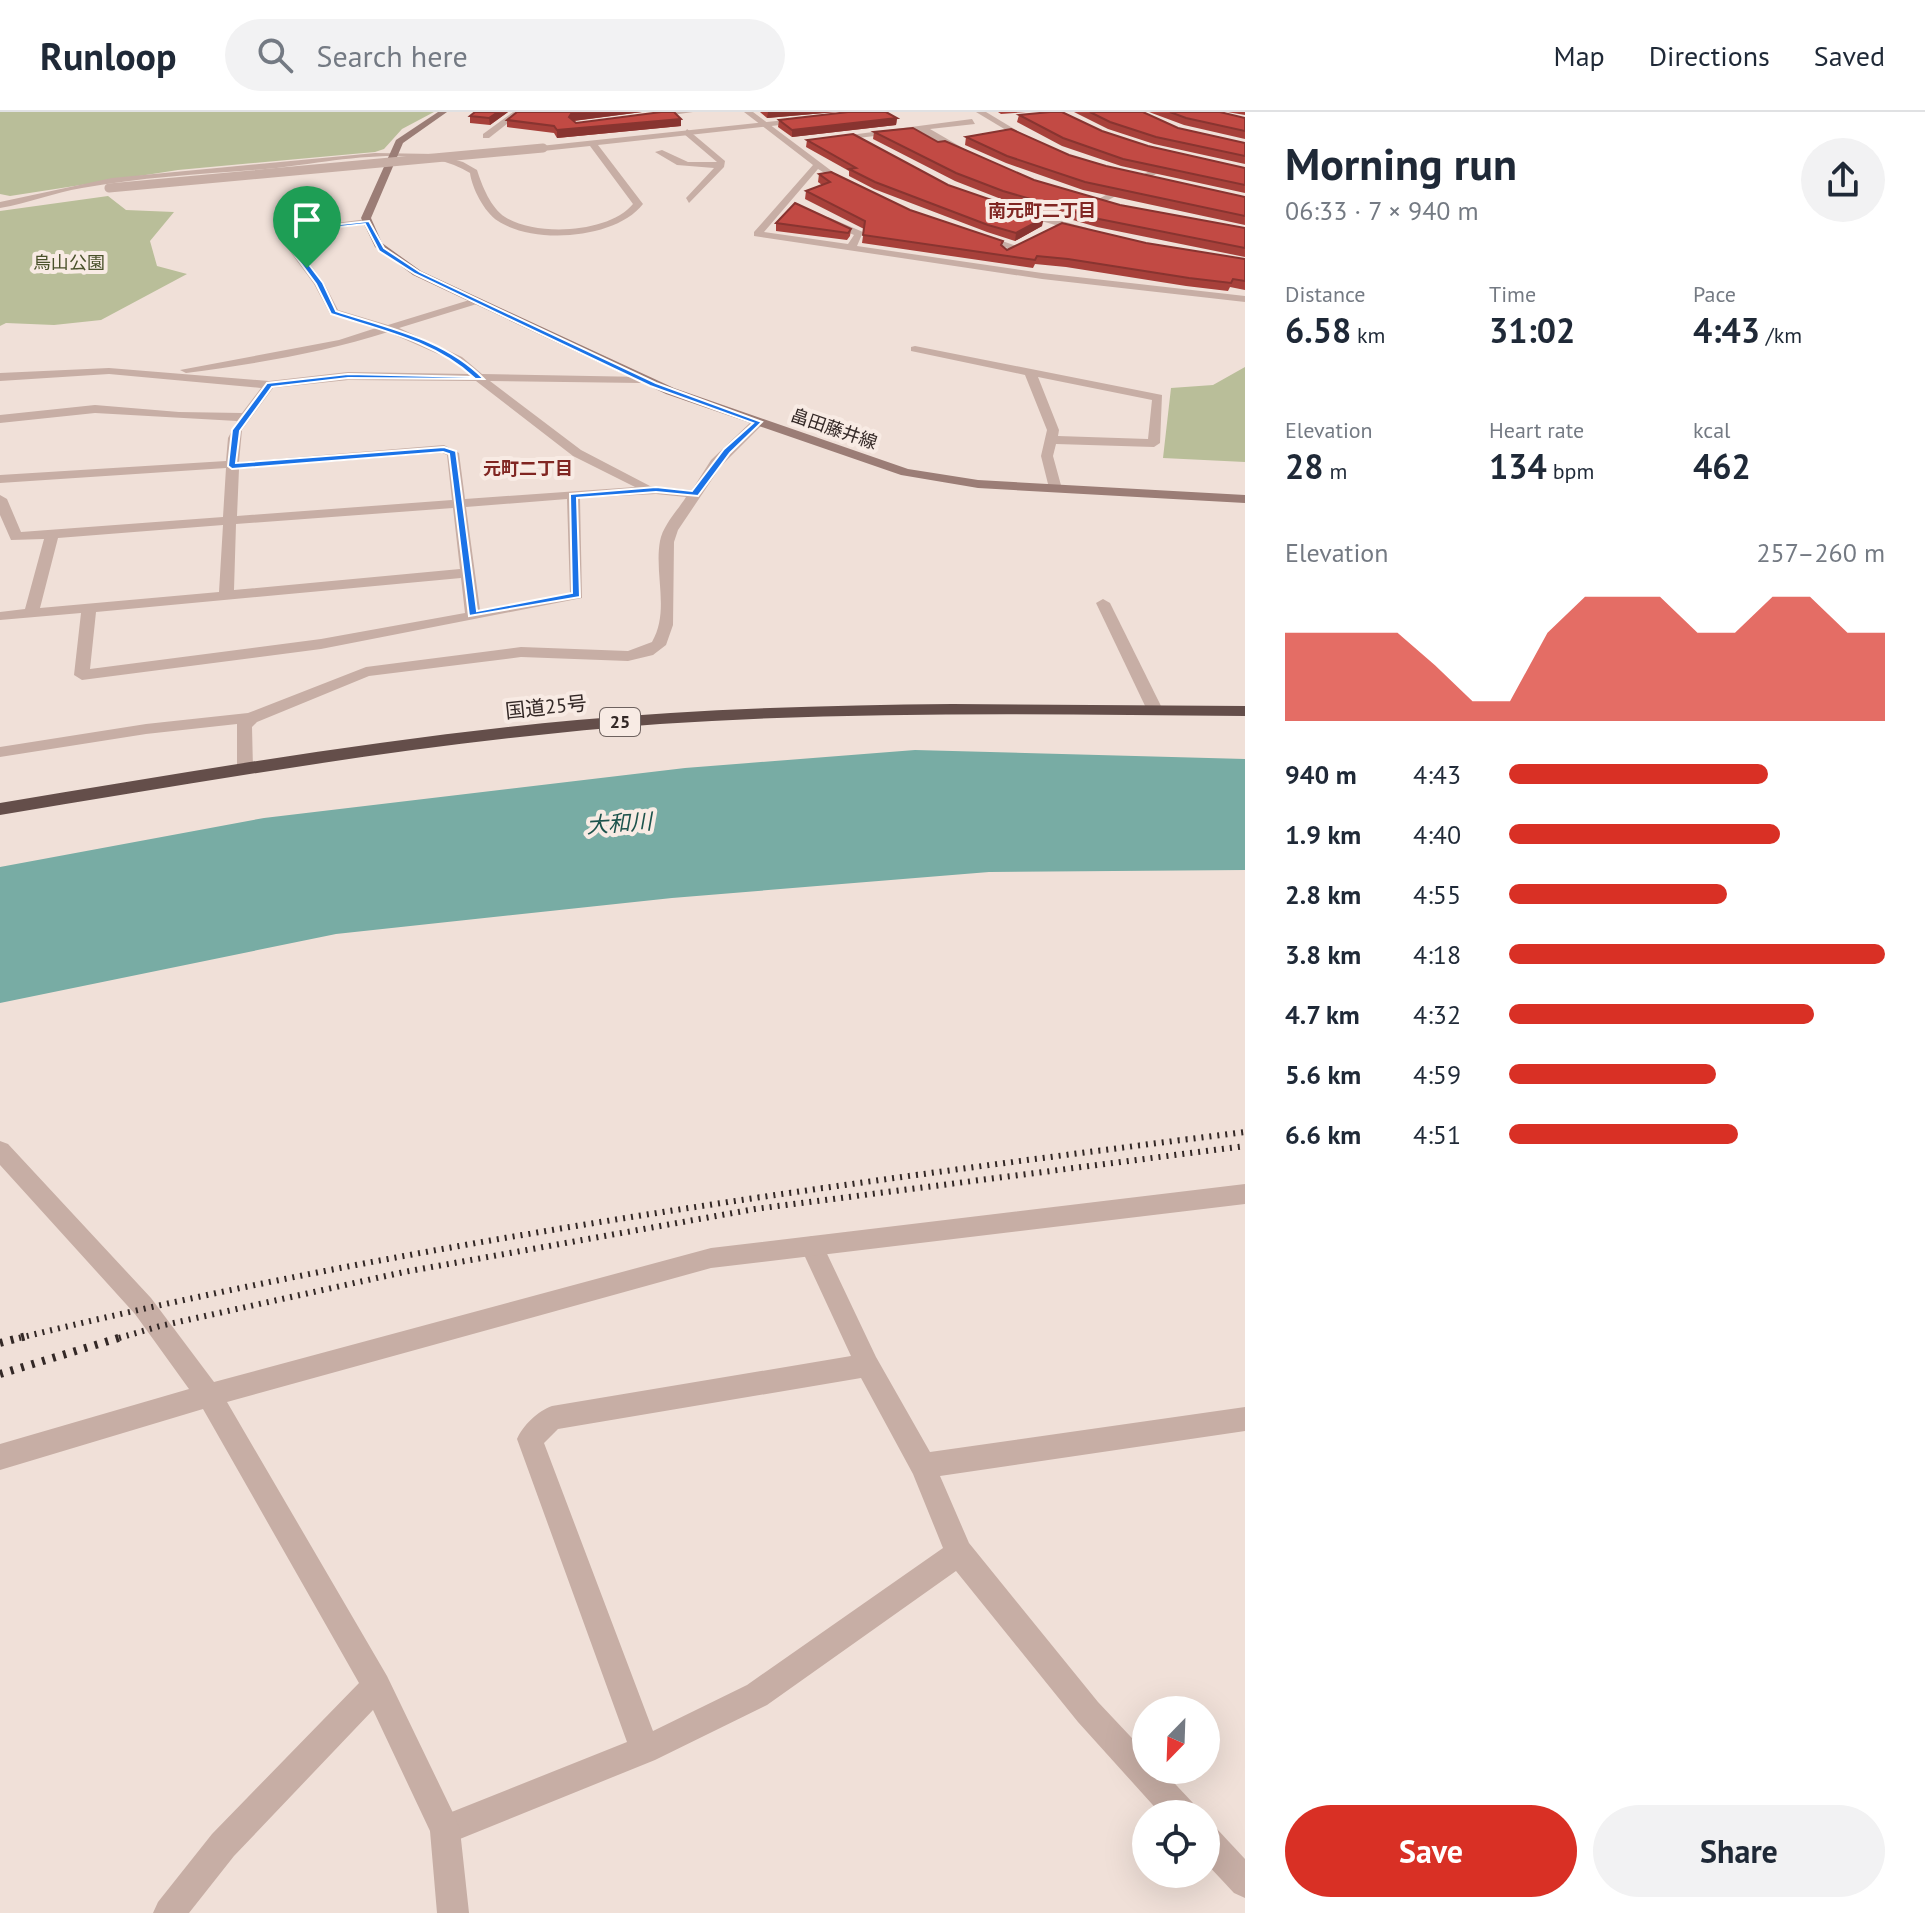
<!DOCTYPE html>
<html lang="en">
<head>
<meta charset="utf-8">
<style>
  body { margin:0; font-family:"PT Sans","Noto Sans JP",sans-serif; background:#f2f2f3; color:#1f2937; height:100vh; display:flex; flex-direction:column; font-size:30px; white-space:nowrap }
  * { box-sizing:border-box; margin:0 }
  p { font-size:26px; color:#747a83 }
  .icon { flex:none; width:44px; height:44px; fill:none; stroke:currentColor; stroke-width:2; stroke-linecap:round; stroke-linejoin:round }
  .map { position:relative; flex:1; overflow:hidden }
  .side { display:flex; flex-direction:column; background:#fff; width:680px }
  .side>* { flex:none }
  .needle { width:52px; rotate:203deg }
  .tools { position:absolute; left:1132px; top:1584px; display:grid; gap:16px }
  .tools a { display:grid; place-items:center; width:88px; height:88px; border-radius:50%; background:#fff; box-shadow:0 8px 32px #0002; font-size:40px }
  .pin { position:absolute; display:grid; place-items:center; width:68px; height:68px; color:#fff; margin:-82px -34px; border-radius:50% 50% 50% 0; rotate:-45deg; box-shadow:0 0 8px #0007 }
  .pin .icon { rotate:45deg }
  .round { display:grid; place-items:center; flex:none; width:84px; height:84px; border-radius:42px; background:#f2f2f3 }
  .head { display:flex; align-items:center; justify-content:space-between; height:136px; padding:0 40px }
  h1 { font-size:44px; font-weight:800; line-height:60px }
  .figures { display:grid; grid-template-columns:repeat(3,1fr); gap:12px; height:136px; padding:8px 40px }
  .figures div { display:grid; align-content:center }
  .figures b { font-size:34px; font-weight:800 }
  .figures small { font-size:22px; font-weight:400 }
  .figures p { font-size:22px }
  .chart { height:224px; padding:16px 40px }
  .chart p { display:flex; justify-content:space-between }
  .chart svg { width:100%; height:144px; margin-top:8px; fill:#d93025; opacity:.7 }
  .cta { display:flex; gap:16px; margin-top:auto; padding:16px 40px }
  .cta a { flex:1; height:92px; border-radius:48px; background:#d93025; color:#fff; font-size:32px; font-weight:800; line-height:92px; text-align:center }
  .cta a+a { background:#f2f2f3; color:#1f2937 }
  ul { padding:0 40px; list-style:none; font-size:26px }
  li { display:grid; grid-template-columns:128px 96px 1fr; align-items:center; height:60px }
  li i { height:20px; border-radius:10px; background:#d93025 }
  header { display:flex; align-items:center; gap:48px; box-sizing:border-box; height:112px; padding:0 40px; background:#fff; border-bottom:2px solid #e0e1e3 }
  header strong { font-size:38px }
  nav { display:flex; gap:44px; margin-inline-start:auto; font-size:28px }
  .search { width:560px; height:72px; background:#f2f2f3; display:flex; align-items:center; gap:20px; box-sizing:border-box; padding:0 28px; border-radius:44px; color:#747a83; font-size:30px }
  main { display:flex; flex:1; min-height:0 }
  .map>svg:first-child { display:block }
</style>
</head>
<body>
<header>
<strong>Runloop</strong>
<div class="search"><svg class="icon" aria-label="search" viewBox="0 0 24 24"><circle cx="10" cy="10" r="6"/><path d="M15 15l6 6"/></svg>Search here</div>
<nav><a>Map</a><a>Directions</a><a>Saved</a></nav>
</header>
<main>
<div class="map">
<svg width="1245" height="1801" viewBox="0 0 1245 1801">
  <rect width="100%" height="100%" fill="#f0e0d8"/>
  <g fill="#b9be99">
    <polygon points="0,0 434,0 402,17 384,37 375,40 178,58 10,84 0,82"/>
    <polygon points="108,84 126,98 174,100 150,129 157,154 187,162 101,208 54,213 6,211 0,214 0,99"/>
    <polygon points="1245,255 1245,350 1163,346 1171,276 1213,273"/>
  </g>
  <polygon fill="#78aca4" points="915,638 1245,647 1245,758 989,760 672,786 336,822 0,891 0,755 264,706 685,656"/>
  <g fill="none" stroke-linecap="round" stroke-linejoin="round">
    <g fill="#c7aea5" fill-rule="evenodd">
      <polygon points="513,0 522,0 489,26 483,26 483,22"/>
      <polygon points="665,0 693,0 651,6 647,4"/>
      <polygon points="744,0 753,0 833,60 828,63 818,57 764,120 848,132 854,123 825,110 828,105 863,120 857,134 1042,161 1245,184 1245,190 1042,167 754,124 754,120 813,53"/>
      <polygon points="976,0 986,0 1036,30 1029,32"/>
      <polygon points="972,7 975,12 930,17 968,39 965,44 919,19 831,29 827,26"/>
      <polygon points="687,17 725,49 724,55 689,91 686,86 714,56 677,53 655,40 662,38 688,50 717,50 684,22"/>
      <polygon points="1173,46 1176,51 1103,91 1095,89"/>
      <polygon points="1019,97 1087,116 1089,118 1084,121 1016,102"/>
      <path d="M367,107l3,5 -83,9 37,50 14,27 50,15 88,-27 5,3 -1,2 -81,25 63,29 20,17 163,3v4l-4,2 -151,-2 91,69 69,36 42,4 19,-30 43,-41h8v6l-41,41 -43,64 -4,12 -1,83 -7,20 -13,10 -25,6 -107,-4 -152,19 -112,46 -5,5 1,42 -8,5 -8,-5v-45l-91,10 -146,23v-10l146,-23 102,-11 118,-46 155,-20 107,4 24,-9c18,-31 2,-68 8,-101 3,-16 18,-31 26,-44l-30,-3 -76,4 2,100 -261,51 -239,31 -8,-5 7,-62 -81,7v-8l25,-3 19,-70 -33,1 -11,-25v-20l7,4 14,33 202,-15 3,-49 -226,15v-8l226,-14 2,-23 9,-17 -142,-8 -95,10v-8l95,-10 84,7 63,1 19,-25 -152,-14 -109,7v-8l109,-5 160,13 79,-9 120,2 -14,-13 -66,-29c-66,21 -134,32 -202,41l-6,-3 159,-30 37,-12 -46,-14 -16,-30 -39,-53zM348,268l128,1 97,75 62,31 -170,12 -6,-46 -15,-8 -205,17 3,-32 31,-42zM442,341l5,2 5,45 -215,16 2,-47zM567,387l3,94 -90,17 -14,-103zM453,396l7,61 -226,21 2,-66zM223,413l-4,67 -179,16 18,-70zM461,466l4,35 -144,26 -231,30 6,-57z"/>
      <polygon points="976,122 982,122 1022,136 1017,139 976,126"/>
      <path d="M915,234l247,49 -2,48 -6,4 -98,-3 -3,12 9,33 -12,3 -9,-36 6,-26 -22,-55 -114,-24v-4zM1038,265l114,23 -4,39 -90,-3 1,-6z"/>
      <polygon points="1103,487 1110,491 1163,598 1161,601 1155,603 1147,598 1096,491"/>
      <path d="M812,1124l8,3 56,118 54,95 315,-45v24l-305,45 29,67 129,159 48,51v17h16l31,33 4,11h-36l-83,-92 -122,-151 -189,134 -112,55 -210,85 -11,-4 -4,-11 4,-11 193,-77 -110,-303c6,-14 21,-28 35,-33l299,-50 -51,-110 4,-7zM861,1266l52,96 30,74 -196,137 -94,46 -109,-288 14,-14z"/>
      <polygon points="1206,1713 1217,1717 1245,1747 1245,1786 1234,1781 1206,1751"/>
    </g>
    <g fill="#c7aea5" fill-rule="evenodd">
      <path d="M805,6l3,4 -210,23 45,59c-27,35 -109,41 -145,17 -14,-9 -26,-33 -28,-48 -50,-33 -148,-9 -205,-4 -61,5 -123,8 -183,19 -29,5 -53,15 -82,20v-6l112,-24 263,-25 60,1 28,8 14,8c5,16 14,38 28,47 32,20 104,16 128,-13l-43,-58 -47,5 -3,-5z"/>
      <polygon points="0,1029 8,1032 151,1186 214,1270 711,1136 1245,1072 1245,1092 711,1156 227,1290 387,1564 456,1707 460,1718 469,1801 437,1801 430,1719 373,1598 234,1744 189,1801 153,1801 158,1790 212,1722 359,1571 203,1297 0,1358 0,1332 189,1277 135,1202 0,1053"/>
    </g>
    <polygon fill="#9b7d76" fill-rule="evenodd" points="438,0 447,0 403,31 371,106 382,131 421,159 674,276 908,357 978,368 1245,383 1245,391 978,376 901,363 666,282 413,163 375,135 361,106 396,28"/>
    <path fill="#644e4a" fill-rule="evenodd" d="M952,592l293,2v10c-195,-2 -390,-5 -585,8 -222,16 -441,55 -660,91v-12c192,-32 383,-65 577,-83 125,-11 250,-15 375,-16z"/>
    <g stroke="#332826" stroke-width="6" stroke-dasharray="2 6" stroke-linecap="butt">
      <path d="M19,1226c404,-99 814,-154 1226,-206"/>
      <polyline points="119,1226 160,1214 404,1160 755,1097 1245,1034"/>
    </g>
    <g stroke="#332826" stroke-width="8" stroke-dasharray="3 8" stroke-linecap="butt">
      <polyline points="0,1231 27,1224"/>
      <polyline points="0,1262 125,1224"/>
    </g>
    <polyline stroke="#c7aea5" stroke-width="9" points="109,76 543,36"/>
  </g>
  <g fill="#a7403a">
    <polygon points="508,0 490,13 470,11 470,4"/>
    <polygon points="517,0 642,0 574,9 576,11 681,14 557,26 554,21 507,15 507,8"/>
    <polygon points="760,0 836,0 767,6"/>
    <polygon points="998,0 1026,0 1001,2"/>
    <polygon points="1074,0 1143,0 1178,16 1245,31 1245,52 1154,32 1108,17"/>
    <polygon points="1149,0 1220,0 1245,6 1245,27 1184,13"/>
    <polygon points="1227,0 1245,0 1245,3"/>
    <polygon points="1019,3 1102,19 1148,34 1245,56 1245,81 1121,54 1062,34 1017,10"/>
    <polygon points="897,6 896,13 792,25 778,15 779,8"/>
    <polygon points="874,20 938,30 1034,68 1120,93 1245,116 1245,145 1097,115 1001,87 955,69 873,27"/>
    <polygon points="966,25 1069,43 1106,54 1245,85 1245,113 1083,78 1006,51 965,33"/>
    <polygon points="807,28 948,73 1042,114 1015,129 987,120 874,77 849,64 849,59 806,35"/>
    <polygon points="819,62 1002,135 1007,138 1146,131 1245,147 1245,178 1230,175 1228,179 1186,174 1066,155 1035,152 1033,156 862,131 864,117 805,87 806,79 822,73 818,70"/>
    <polygon points="776,111 851,117 850,124 847,128 776,119"/>
  </g>
  <g fill="#883430">
    <polygon points="498,0 508,0 490,13 489,6"/>
    <polygon points="586,0 642,0 572,9 569,5 571,2"/>
    <polygon points="768,0 836,0 767,6"/>
    <polygon points="897,6 896,13 792,25 792,18"/>
    <polygon points="681,7 681,14 557,26 557,18"/>
    <polygon points="1044,106 1042,114 1015,129 1016,121"/>
  </g>
  <g fill="#c24a44" stroke="#883430" stroke-width="2">
    <polygon points="475,0 498,0 489,6 470,4"/>
    <polygon points="517,0 586,0 571,2 569,5 576,11 661,0 674,0 681,7 557,18 554,14 507,8"/>
    <polygon points="848,0 886,0 897,6 792,18 779,8"/>
    <polygon points="1050,0 1062,0 1102,19 1148,34 1245,56 1245,73 1123,47 1063,26 1019,3"/>
    <polygon points="1090,0 1143,0 1178,16 1245,31 1245,44 1156,25 1110,10"/>
    <polygon points="1170,0 1220,0 1245,6 1245,19 1186,6"/>
    <polygon points="913,16 938,30 945,29 1034,68 1120,93 1245,116 1245,136 1099,107 1003,79 956,61 874,20"/>
    <polygon points="1011,17 1069,43 1106,54 1245,85 1245,104 1085,70 1007,44 966,25"/>
    <polygon points="853,22 948,73 1044,106 1016,121 988,113 875,70 849,57 856,56 807,28"/>
    <polygon points="831,60 910,98 1003,129 1001,133 1007,138 1062,111 1146,131 1245,147 1245,169 1233,167 1231,171 1189,166 1068,147 1037,144 1035,148 863,123 865,109 806,79 830,70 819,62"/>
    <polygon points="795,91 851,117 848,121 776,111"/>
  </g>
  <path fill="#1a73e8" stroke="#fff" stroke-width="2" fill-rule="evenodd" d="M369,109l15,27 36,24 236,111 106,39 -32,31 -32,43 -42,-4 -79,6 3,99 -111,19 -20,-162 -6,-2 -211,17 -4,-3 4,-36 35,-47 81,-9 125,3c-39,-36 -93,-47 -142,-63l-15,-30 -39,-53zM365,112l14,27 36,23 235,112 103,37 -29,26 -32,42 -36,-4 -86,7 2,99 -95,18 -21,-160 -12,-4 -208,16 4,-32 32,-44 76,-9 136,1c-39,-40 -96,-51 -148,-68l-13,-28 -38,-50z"/>
  <g text-anchor="middle" stroke-width="8" stroke-linejoin="round" paint-order="stroke">
    <g font-size="18" font-weight="bold" fill="#802622" stroke="#f8ebe4">
      <text x="1042" y="105">南元町二丁目</text>
      <text x="528" y="363">元町二丁目</text>
    </g>
    <g font-size="18" fill="#4a512b" stroke="#f8ebe4">
      <text x="69" y="157">烏山公園</text>
    </g>
    <g font-size="18" fill="#332826" stroke="#f8ebe4">
      <text transform="translate(834 317) rotate(19)" y="6">畠田藤井線</text>
    </g>
    <rect fill="#f8ebe4" stroke="#6e625f" stroke-width="2" x="600" y="596" width="40" height="28" rx="6"/>
    <g font-size="18" font-weight="bold" fill="#332826">
      <text x="620" y="616">25</text>
    </g>
    <g font-size="20" fill="#332826" stroke="#f8ebe4">
      <text transform="translate(546 595) rotate(-6)" y="7">国道25号</text>
    </g>
    <g font-size="22" font-style="italic" fill="#1d534c" stroke="#f8ebe4">
      <text transform="translate(619 711) rotate(-4)" y="8">大和川</text>
    </g>
  </g>
</svg>
<div class="tools">
<a><svg class="needle" viewBox="-14 -14 28 28"><path d="M0-13l5 13h-10z" fill="#e53935"/><path d="M0 13l5-13h-10z" fill="#747a83"/></svg></a>
<a><svg class="icon" aria-label="locate" viewBox="0 0 24 24"><circle cx="12" cy="12" r="6"/><path d="M12 2v4M12 18v4M2 12h4M18 12h4"/></svg></a>
</div>
<div class="pin" style="left:307px;top:156px;background:#1e9e55"><svg class="icon" aria-label="arrive" viewBox="0 0 24 24"><path d="M6 21V4h12l-3 4 3 4H6"/></svg></div>
</div>
<section class="side">
<div class="head"><div><h1>Morning run</h1><p>06:33 · 7 × 940 m</p></div><a class="round"><svg class="icon" aria-label="share" viewBox="0 0 24 24"><path d="M12 15V3M7 8l5-5 5 5M5 13v7h14v-7"/></svg></a></div>
<div class="figures">
<div><p>Distance</p><b>6.58<small> km</small></b></div>
<div><p>Time</p><b>31:02</b></div>
<div><p>Pace</p><b>4:43<small> /km</small></b></div>
</div>
<div class="figures">
<div><p>Elevation</p><b>28<small> m</small></b></div>
<div><p>Heart rate</p><b>134<small> bpm</small></b></div>
<div><p>kcal</p><b>462</b></div>
</div>
<div class="chart"><p><span>Elevation</span>257–260 m</p>
<svg viewBox="0 0 160 44" preserveAspectRatio="none"><path d="M0 44V17L10 17L20 17L30 17L40 27L50 38L60 38L70 17L80 6L90 6L100 6L110 17L120 17L130 6L140 6L150 17L160 17V44z"/></svg>
</div>
<ul>
<li><b>940 m</b>4:43<i style="width:69%"></i></li>
<li><b>1.9 km</b>4:40<i style="width:72%"></i></li>
<li><b>2.8 km</b>4:55<i style="width:58%"></i></li>
<li><b>3.8 km</b>4:18<i style="width:100%"></i></li>
<li><b>4.7 km</b>4:32<i style="width:81%"></i></li>
<li><b>5.6 km</b>4:59<i style="width:55%"></i></li>
<li><b>6.6 km</b>4:51<i style="width:61%"></i></li>
</ul>
<div class="cta"><a>Save</a><a>Share</a></div>
</section>
</main>
</body>
</html>
